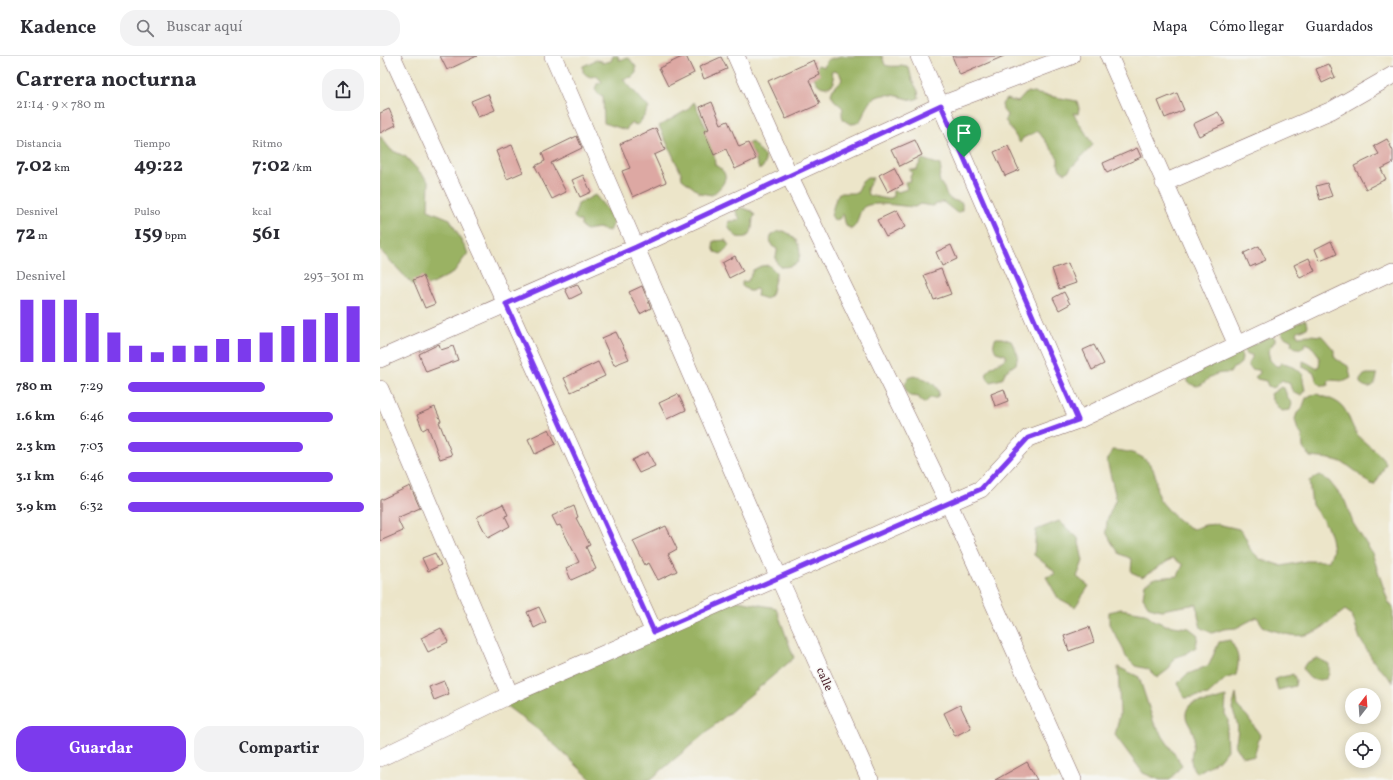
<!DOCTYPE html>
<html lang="es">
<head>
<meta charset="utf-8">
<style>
  body { margin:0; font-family:Vollkorn,serif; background:#f2f2f3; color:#2b2b33; height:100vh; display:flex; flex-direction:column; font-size:15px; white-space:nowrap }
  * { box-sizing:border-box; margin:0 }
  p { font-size:13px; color:#7c7c81 }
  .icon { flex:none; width:22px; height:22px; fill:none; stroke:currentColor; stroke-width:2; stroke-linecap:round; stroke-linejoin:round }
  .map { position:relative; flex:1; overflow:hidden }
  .drawer { display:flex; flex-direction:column; background:#fff; width:380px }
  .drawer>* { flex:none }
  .needle { width:26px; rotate:17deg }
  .tools { position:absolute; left:965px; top:632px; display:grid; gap:8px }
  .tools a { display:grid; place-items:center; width:36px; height:36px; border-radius:50%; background:#fff; box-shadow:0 2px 10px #0003; font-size:20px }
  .pin { position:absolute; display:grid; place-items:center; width:34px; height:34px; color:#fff; margin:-41px -17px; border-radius:50% 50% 50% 0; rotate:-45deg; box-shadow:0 0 4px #0007 }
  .pin .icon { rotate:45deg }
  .round { display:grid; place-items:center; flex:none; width:42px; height:42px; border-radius:16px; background:#f2f2f3 }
  .overview { display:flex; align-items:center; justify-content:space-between; height:68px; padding:0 16px }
  h1 { font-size:22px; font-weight:700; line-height:30px }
  .stats { display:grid; grid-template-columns:repeat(3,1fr); gap:6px; height:68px; padding:4px 16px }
  .stats div { display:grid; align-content:center }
  .stats b { font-size:20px; font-weight:700 }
  .stats small { font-size:11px; font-weight:400 }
  .stats p { font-size:11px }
  .chart { height:112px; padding:8px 16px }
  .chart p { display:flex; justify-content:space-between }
  .chart svg { width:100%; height:72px; margin-top:4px; stroke:#7c3aed; stroke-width:6 }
  .cta { display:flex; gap:8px; margin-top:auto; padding:8px 16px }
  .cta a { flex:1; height:46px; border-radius:16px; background:#7c3aed; color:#fff; font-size:16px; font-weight:700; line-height:46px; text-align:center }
  .cta a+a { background:#f2f2f3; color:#2b2b33 }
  ul { padding:0 16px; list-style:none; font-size:13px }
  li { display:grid; grid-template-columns:64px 48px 1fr; align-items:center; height:30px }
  li i { height:10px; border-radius:5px; background:#7c3aed }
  header { display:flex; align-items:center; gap:24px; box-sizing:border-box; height:56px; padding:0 20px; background:#fff; border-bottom:1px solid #e1e1e2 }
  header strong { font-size:19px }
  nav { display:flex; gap:22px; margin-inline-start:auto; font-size:14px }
  .search { width:280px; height:36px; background:#f2f2f3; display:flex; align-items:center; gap:10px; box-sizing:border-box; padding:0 14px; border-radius:16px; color:#7c7c81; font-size:15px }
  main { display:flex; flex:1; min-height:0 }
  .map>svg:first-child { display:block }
</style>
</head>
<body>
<header>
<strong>Kadence</strong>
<div class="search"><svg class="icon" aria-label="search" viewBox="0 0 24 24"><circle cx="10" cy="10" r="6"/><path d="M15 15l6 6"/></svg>Buscar aquí</div>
<nav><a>Mapa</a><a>Cómo llegar</a><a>Guardados</a></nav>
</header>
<main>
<section class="drawer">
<div class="overview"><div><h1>Carrera nocturna</h1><p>21:14 · 9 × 780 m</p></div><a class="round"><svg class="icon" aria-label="share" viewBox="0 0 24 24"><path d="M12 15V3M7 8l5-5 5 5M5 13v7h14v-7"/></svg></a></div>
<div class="stats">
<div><p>Distancia</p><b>7.02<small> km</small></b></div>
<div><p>Tiempo</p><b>49:22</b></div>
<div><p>Ritmo</p><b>7:02<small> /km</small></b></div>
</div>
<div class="stats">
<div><p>Desnivel</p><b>72<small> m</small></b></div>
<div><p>Pulso</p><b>159<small> bpm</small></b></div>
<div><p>kcal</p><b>561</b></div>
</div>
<div class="chart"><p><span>Desnivel</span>293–301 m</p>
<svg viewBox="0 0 160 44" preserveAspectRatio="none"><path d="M5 44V6M15 44V6M25 44V6M35 44V14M45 44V26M55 44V34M65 44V38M75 44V34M85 44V34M95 44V30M105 44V30M115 44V26M125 44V22M135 44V18M145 44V14M155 44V10"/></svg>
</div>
<ul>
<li><b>780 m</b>7:29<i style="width:58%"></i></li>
<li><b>1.6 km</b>6:46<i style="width:87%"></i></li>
<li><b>2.3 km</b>7:03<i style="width:74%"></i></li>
<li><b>3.1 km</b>6:46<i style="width:87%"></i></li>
<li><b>3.9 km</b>6:32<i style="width:100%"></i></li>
</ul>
<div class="cta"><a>Guardar</a><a>Compartir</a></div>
</section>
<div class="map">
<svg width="1013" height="724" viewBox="0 0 1013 724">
  <rect width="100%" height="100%" fill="#f6f6f2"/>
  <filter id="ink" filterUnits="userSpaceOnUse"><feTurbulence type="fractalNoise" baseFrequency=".025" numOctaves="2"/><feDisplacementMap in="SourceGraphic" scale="8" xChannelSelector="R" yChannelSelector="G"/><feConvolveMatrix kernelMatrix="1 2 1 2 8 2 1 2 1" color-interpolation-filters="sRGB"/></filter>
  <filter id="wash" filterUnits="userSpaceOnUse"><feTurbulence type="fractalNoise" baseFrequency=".012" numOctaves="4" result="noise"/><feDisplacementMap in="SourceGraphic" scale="16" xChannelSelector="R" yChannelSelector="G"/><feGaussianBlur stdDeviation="0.9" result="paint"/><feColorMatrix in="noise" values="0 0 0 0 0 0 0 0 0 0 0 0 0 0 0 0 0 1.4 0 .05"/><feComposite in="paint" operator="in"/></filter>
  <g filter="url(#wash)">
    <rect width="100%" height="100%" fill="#ece5c9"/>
    <g fill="#9ab263" stroke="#726847">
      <path d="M233,0h5l1,4 10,-2 7,9v6l-4,4 -9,2 26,29 -8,13 -4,4 -7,-2 -4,7 -22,-7 -1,-27 -5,-2 -3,-5 2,-5 5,-2 -6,-7c-5,4 -9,1 -13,-3v-6l13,-6 6,1v2l9,-2z"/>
      <path d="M460,0h42l3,9c8,3 16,-1 24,3l3,12 6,11 1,7 -6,2c-10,-2 -23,-8 -34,-4 -4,2 -8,3 -10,7 -6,7 -5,21 -17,21 -2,0 -6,-2 -8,-4 -3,-4 -2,-8 -1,-12l-9,-8 -3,-6 2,-5 9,-9 -2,-6 -5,-3 -4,1 2,4 1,7c-12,12 -27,-5 -16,-18l6,2 3,-7 6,-2 2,1z"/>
      <polygon points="647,36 697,45 699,52 698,58 693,57 713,89 686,117 680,114 678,108 678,102 658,75 643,82 640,87 625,64 627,59 623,54 622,48 626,43 638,46"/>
      <path d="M314,46l19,40 2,23c18,10 9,20 -3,30l-12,-2 -18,-14 -1,-6 -22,-47 28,-16z"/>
      <polygon points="0,80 11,94 26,101 49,126 48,154 70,163 88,197 73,217 50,229 33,229 0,194"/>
      <polygon points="372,86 385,101 385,108 381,113 379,113 373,96 366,91 367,88"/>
      <path d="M542,103l18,6 1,6 -2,6 1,5 4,6 2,6 4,5 12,4v7l-5,3 -14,-11 -11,4 -12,-2 -5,3c-11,0 -47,-8 -53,2 -5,8 -3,14 -10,20l-6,-3 -3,-12 -4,5 -5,1 -3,-5 5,-17 3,-5h18l5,-11 5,-4h6l-6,11 1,6 19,4 6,-2v-6l5,1 9,-3 -2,-7 6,-1 -1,-4 2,-4 -3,-4 7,1z"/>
      <polygon points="215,139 235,163 229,175 218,172 206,174 201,170 201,165 198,165 194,161 198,148"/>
      <path d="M357,152h6l9,3 3,5 -2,2c-1,11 0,22 -16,19 -4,-4 -11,-9 -8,-16h6l5,-2 -5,-9z"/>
      <path d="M404,175c13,6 19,17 14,31 -7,5 -21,9 -22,-3 -1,-4 2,-6 1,-10l-5,-3c-5,-10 2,-15 12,-15z"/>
      <polygon points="346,184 349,189 346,194 341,198 335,196 333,191 334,185"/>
      <polygon points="389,209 396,216 396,219 391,239 386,243 377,240 378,234 375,233 372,235 369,235 362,230 362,226 368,225 373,214 381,210"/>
      <path d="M925,264l3,5 -1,3 -9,3 -1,3 1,2 12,-1 12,1 12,14v6l2,3 12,7 3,12 -6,3 -16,-1 -1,5c-4,2 -8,1 -11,-3l-3,-9 -11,-6v-6c6,2 10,6 13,7l3,-2c3,-9 -5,-19 -13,-23l-3,5c-5,1 -9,0 -12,-4l1,-3 -9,-5 -3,-5z"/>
      <path d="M892,280l3,2v3l-7,10 2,9 6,6h3l2,-3c8,0 17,6 22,12v6l2,9 -4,5c-7,0 -10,-5 -11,-11l-8,-4 -8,8 -6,-2 -2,-5 -9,-2 -2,-2 5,-4 -1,-3c-6,0 -10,-1 -11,-7l4,-5v-3l-6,-1 -2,-3 1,-3z"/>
      <path d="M616,282h6l9,3 7,14 -2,9 -10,7 -4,8 -12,3c-12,-14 10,-18 16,-24v-3l-10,-3c-3,-5 -3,-9 0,-14z"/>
      <path d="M860,295l2,6 -1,6 -5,4 -3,1 -3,5c-6,0 -11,0 -16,2 -10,5 -13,17 -26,7l-1,-6z"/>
      <path d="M987,318h10c0,11 -7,18 -17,9v-3l4,-5z"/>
      <path d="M533,320c10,1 23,6 26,17l-2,5h-7l-5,5c-3,0 -5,-2 -6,-6l-9,-1c-7,-7 -7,-16 3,-20z"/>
      <polygon points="901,331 904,332 907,340 912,348 910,354 901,355 892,344 891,338"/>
      <path d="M937,338c8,3 19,6 25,12 7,8 9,20 15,28 8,11 22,17 29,29l-5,11 -7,11c-9,-3 -13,-9 -20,-15 -15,-12 -25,-11 -44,-13l-7,-9 -1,-13 -4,-4 -3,-12 2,-6 5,-4 4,-11 5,-3z"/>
      <path d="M732,394c18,1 37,5 43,24 1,7 1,15 3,22 1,3 4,7 7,10 8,10 16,17 28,23l12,-4 12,-1 22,5 7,9 4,11 10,10 22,7 24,-5h23l4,-11 -2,-12 -4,-12 -15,-21 -3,-24 10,-6 10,6 16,20 8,22 19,30 16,48 5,7v74l-19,-20 -14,-23 -8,-24 -7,-5c-21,16 -34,32 -63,23 -5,-2 -13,-3 -18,-6 -2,-2 -5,-7 -7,-10l-21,11 -12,1 -12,4 -11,-5 -3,-12 -1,-12 -36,6 -12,-3 -6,-10 2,-13 10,-6 23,-2 5,-11 -10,-7 -31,19 -11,-5 1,-13 -12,-5 -8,-11 -6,-11 1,-12 9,-22 -9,-37z"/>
      <polygon points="679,465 698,482 703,505 697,521 709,530 695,551 678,542 666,521 675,518 673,514 654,499 656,474"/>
      <polygon points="353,544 396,552 414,602 270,724 212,724 161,676 121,646"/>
      <polygon points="741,553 765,557 774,564 785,569 809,572 818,579 816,591 805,598 794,602 789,613 777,622 768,613 755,610 746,601 742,590 729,568 729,556"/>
      <path d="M850,584c9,14 10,20 6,35l-11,4 -17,16 -24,3 -6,-15 8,-8 23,-10 10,-23z"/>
      <path d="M937,602l12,6v10l-3,5c-13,2 -17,2 -23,-11l3,-5z"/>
      <polygon points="738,611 759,621 774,667 802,709 790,724 780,724 763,717 735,679 740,658"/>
      <path d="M913,618l3,6 -1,6 -17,4 -3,-11c6,-3 12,-2 18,-5z"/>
      <path d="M856,638l2,13 9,9 13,19 -6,22 -12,-1 -7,-11c4,-15 4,-21 -3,-36z"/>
      <path d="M846,641l-1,17 3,5v7l-2,6 1,18 -8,10 -22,13c-11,-9 -3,-24 -3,-36 0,-8 -9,-15 -8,-23 0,-3 2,-7 4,-9 5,-4 12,-2 18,-3 6,-1 12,-4 18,-5z"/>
    </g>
    <g id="blocks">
      <g fill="#dda8a3">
        <polygon points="60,0 97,0 67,14"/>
        <polygon points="304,0 306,0 314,17 288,30 279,12"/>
        <polygon points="572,0 624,0 580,19"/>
        <polygon points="341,1 347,13 324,23 319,11"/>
        <polygon points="434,4 440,19 429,24 440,48 406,63 388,25"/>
        <polygon points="949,8 955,21 942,27 936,13"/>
        <polygon points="797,37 804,54 785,62 778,45"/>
        <polygon points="108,38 115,54 98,61 91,45"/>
        <polygon points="332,46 341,68 348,65 359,91 368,87 376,103 355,113 346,93 334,99 324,75 329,73 320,51"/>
        <polygon points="9,53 16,69 0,77 0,57"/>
        <polygon points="838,56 845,68 819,80 813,68"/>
        <polygon points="276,72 285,94 274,99 286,126 253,141 242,115 250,112 240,88"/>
        <polygon points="197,80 202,92 171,107 186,136 172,143 155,110 165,105 162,97"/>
        <polygon points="1007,83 1013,95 1013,107 1001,113 1006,123 986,133 974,110 999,98 994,90"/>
        <polygon points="535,84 542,99 520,110 512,94"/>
        <polygon points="132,89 143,116 127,123 116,95"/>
        <polygon points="628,90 639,114 625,120 614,96"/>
        <polygon points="757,92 761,101 727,117 723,107"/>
        <polygon points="514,111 523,128 508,136 499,119"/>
        <polygon points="203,119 211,136 200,141 192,124"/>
        <polygon points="947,127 952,140 940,144 936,130"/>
        <polygon points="516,155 525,171 506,181 497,164"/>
        <polygon points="951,185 957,198 940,205 935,193"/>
        <polygon points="571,189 577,203 562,210 556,196"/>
        <polygon points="879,190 886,204 870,211 864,197"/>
        <polygon points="355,200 363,215 349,222 342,207"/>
        <polygon points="929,202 935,215 920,222 914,209"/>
        <polygon points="688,207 696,227 679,233 672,213"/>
        <polygon points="561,213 571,238 554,244 544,219"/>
        <polygon points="43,220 55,248 45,252 33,224"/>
        <polygon points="197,228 202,237 190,243 185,233"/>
        <polygon points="262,230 271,252 260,258 249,236"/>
        <polygon points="684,236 690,248 679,254 673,242"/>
        <polygon points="236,276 249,303 234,309 222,282"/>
        <polygon points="59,288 61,294 73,290 78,304 46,316 39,298"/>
        <polygon points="714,289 724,308 712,314 703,294"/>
        <polygon points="218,306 225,320 191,336 184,322"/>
        <polygon points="624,333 628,345 615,350 611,338"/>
        <polygon points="298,338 306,354 287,363 279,347"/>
        <polygon points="55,351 61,365 59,366 72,399 60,403 48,371 43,374 37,359"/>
        <polygon points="169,373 176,388 155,398 148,383"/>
        <polygon points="268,396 275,410 259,417 252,404"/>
        <polygon points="30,430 40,452 17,462 23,475 0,485 0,444"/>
        <polygon points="123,448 128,459 125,460 130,470 108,482 97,461"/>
        <polygon points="194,450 198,461 196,462 210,489 206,491 216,513 191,524 186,512 199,506 180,469 177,470 172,460"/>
        <polygon points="286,470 297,493 288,498 297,515 278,524 269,507 265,509 253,485"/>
        <polygon points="55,497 61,509 48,515 42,502"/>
        <polygon points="159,551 166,566 154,572 147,556"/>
        <polygon points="709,571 714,586 689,595 684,580"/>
        <polygon points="61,572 68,586 48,596 41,582"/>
        <polygon points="64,625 69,638 54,644 49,631"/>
        <polygon points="580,649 591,672 575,680 564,657"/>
        <polygon points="647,706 657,724 615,724"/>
      </g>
    </g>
  </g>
  <g filter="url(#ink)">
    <use href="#blocks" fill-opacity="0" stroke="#836462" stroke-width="1"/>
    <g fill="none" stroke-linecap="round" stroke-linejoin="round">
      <defs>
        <g id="minor">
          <polyline points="12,0 126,248 274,576"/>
          <polyline points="173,0 399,522 490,724"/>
          <polyline points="356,0 409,119 569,448 693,724"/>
          <polyline points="729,0 857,289"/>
          <polyline points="784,127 952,54 1013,19"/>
          <polyline points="0,303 256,191 561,49 691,0"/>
          <polyline points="0,333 130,639"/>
          <polyline points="698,364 1013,215"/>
          <polyline points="0,702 130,639 601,433 648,382 698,364 539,0"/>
        </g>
      </defs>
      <use href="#minor" stroke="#836462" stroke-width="18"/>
      <use href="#minor" stroke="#fff" stroke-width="17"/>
    </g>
  </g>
  <g fill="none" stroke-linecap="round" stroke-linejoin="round" filter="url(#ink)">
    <defs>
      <polygon id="route" points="561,49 698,364 648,382 601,433 274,576 126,248 256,191"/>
    </defs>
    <use href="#route" stroke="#fff" stroke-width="8"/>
    <use href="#route" stroke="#7c3aed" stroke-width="5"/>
  </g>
  <g text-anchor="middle" stroke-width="3" stroke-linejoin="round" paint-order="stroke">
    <g font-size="12" fill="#4a1f2b" stroke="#f6f6f2">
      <text transform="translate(445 623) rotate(66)" y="4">calle</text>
    </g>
  </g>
</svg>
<div class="tools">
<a><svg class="needle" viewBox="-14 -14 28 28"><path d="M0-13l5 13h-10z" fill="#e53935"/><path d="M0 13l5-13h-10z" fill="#7c7c81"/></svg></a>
<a><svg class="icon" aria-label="locate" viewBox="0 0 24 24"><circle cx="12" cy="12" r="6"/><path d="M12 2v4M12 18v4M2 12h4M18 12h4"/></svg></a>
</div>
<div class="pin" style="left:584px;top:101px;background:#1e9e55"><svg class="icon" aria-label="arrive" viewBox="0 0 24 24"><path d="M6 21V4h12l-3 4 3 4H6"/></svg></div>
</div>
</main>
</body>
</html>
